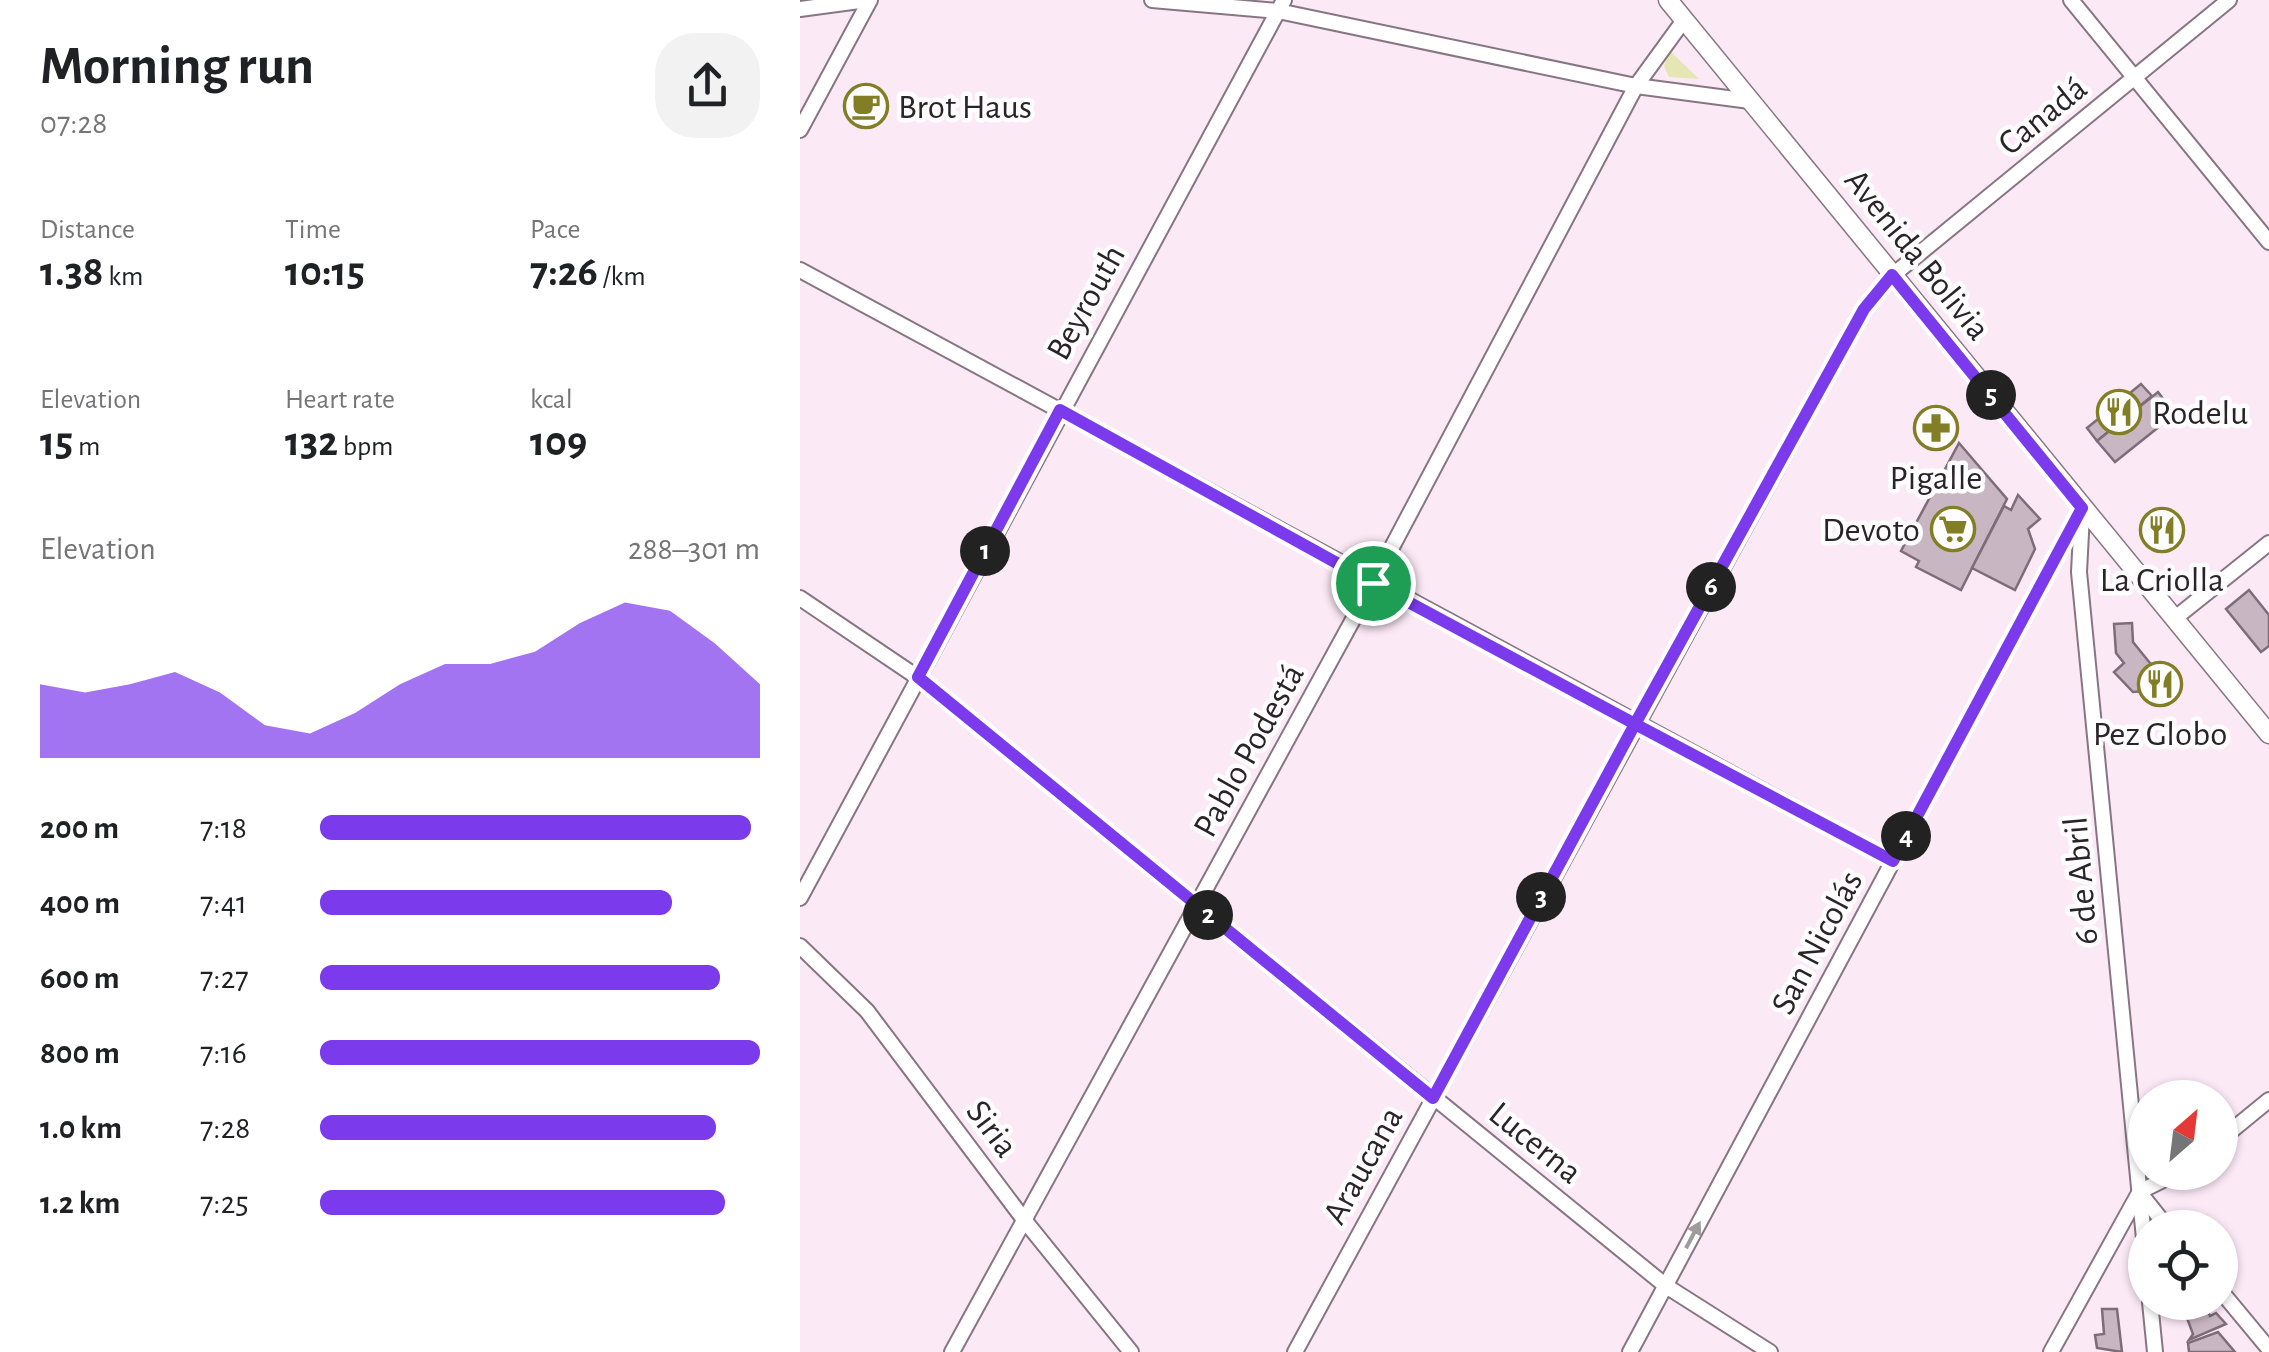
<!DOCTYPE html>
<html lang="en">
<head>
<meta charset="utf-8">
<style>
  body { margin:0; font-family:"Alegreya Sans",sans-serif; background:#f2f2f2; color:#202124; height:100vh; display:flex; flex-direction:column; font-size:38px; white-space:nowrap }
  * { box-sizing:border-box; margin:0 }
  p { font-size:32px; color:#757577 }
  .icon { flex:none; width:55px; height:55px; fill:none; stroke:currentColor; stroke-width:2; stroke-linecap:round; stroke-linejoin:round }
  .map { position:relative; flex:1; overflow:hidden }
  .details { display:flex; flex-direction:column; background:#fff; width:800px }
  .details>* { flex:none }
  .needle { width:65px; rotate:28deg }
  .fabs { position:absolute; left:1328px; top:1080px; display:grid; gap:20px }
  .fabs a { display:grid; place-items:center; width:110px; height:110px; border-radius:50%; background:#fff; box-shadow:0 2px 8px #0004; font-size:50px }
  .pin { position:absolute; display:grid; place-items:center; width:85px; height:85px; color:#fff; margin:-42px; border:5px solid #fff; border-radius:50%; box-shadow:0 2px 10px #0007 }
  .km { position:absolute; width:50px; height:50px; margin:-25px; border-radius:50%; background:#222; color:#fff; font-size:28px; line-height:50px; text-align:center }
  .round { display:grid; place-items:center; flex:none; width:105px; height:105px; border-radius:40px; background:#f2f2f2 }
  .head { display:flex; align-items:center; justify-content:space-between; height:170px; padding:0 40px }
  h1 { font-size:55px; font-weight:600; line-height:75px }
  .figures { display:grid; grid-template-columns:repeat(3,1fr); gap:15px; height:170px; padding:10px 40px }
  .figures div { display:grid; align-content:center }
  .figures b { font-size:42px; font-weight:600 }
  .figures small { font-size:28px; font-weight:400 }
  .figures p { font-size:28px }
  .chart { height:280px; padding:20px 40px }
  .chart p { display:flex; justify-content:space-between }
  .chart svg { width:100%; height:180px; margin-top:10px; fill:#7c3aed; opacity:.7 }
  ul { padding:0 40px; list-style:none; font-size:32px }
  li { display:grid; grid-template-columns:160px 120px 1fr; align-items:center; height:75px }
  li i { height:25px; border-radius:12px; background:#7c3aed }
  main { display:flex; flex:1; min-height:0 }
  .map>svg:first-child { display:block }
</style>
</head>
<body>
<main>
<section class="details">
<div class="head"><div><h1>Morning run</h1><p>07:28</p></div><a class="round"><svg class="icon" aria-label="share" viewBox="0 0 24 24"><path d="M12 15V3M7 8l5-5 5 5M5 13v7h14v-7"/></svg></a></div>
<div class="figures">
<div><p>Distance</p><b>1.38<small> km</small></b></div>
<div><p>Time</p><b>10:15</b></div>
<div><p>Pace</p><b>7:26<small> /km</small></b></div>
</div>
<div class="figures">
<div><p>Elevation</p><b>15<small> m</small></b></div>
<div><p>Heart rate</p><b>132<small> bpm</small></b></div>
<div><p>kcal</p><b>109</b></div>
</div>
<div class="chart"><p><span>Elevation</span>288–301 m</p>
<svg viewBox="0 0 160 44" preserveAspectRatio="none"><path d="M0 44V26L10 28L20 26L30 23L40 28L50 36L60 38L70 33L80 26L90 21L100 21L110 18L120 11L130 6L140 8L150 16L160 26V44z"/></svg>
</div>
<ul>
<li><b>200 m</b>7:18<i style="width:98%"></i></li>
<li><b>400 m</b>7:41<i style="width:80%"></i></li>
<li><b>600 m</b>7:27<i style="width:91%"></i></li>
<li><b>800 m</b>7:16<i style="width:100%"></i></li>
<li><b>1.0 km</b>7:28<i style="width:90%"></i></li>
<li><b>1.2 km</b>7:25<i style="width:92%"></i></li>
</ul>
</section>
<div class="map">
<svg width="1469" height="1352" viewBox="0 0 1469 1352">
  <rect width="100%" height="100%" fill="#fce9f6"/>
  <polygon fill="#e6e6b4" points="869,50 899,79 869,77 864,66"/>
  <g fill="#c8b6c2" stroke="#7e6d79" stroke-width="2.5">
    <polygon points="1341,384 1352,396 1297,441 1287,428"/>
    <polygon points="1358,392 1375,414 1315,462 1297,441"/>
    <polygon points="1159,443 1207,499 1161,590 1116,567 1119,561 1101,551"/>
    <polygon points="1218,495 1240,519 1228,529 1235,549 1215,590 1172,568 1204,506 1211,510"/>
    <polygon points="1361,514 1377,534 1363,546 1346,526"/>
    <polygon points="1449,590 1469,615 1469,646 1461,652 1426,609"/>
    <polygon points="1332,623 1333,642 1354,668 1365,667 1367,689 1333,692 1314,672 1324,663 1316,653 1314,624"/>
    <polygon points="1404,1303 1410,1316 1416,1313 1426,1324 1389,1340 1393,1334 1384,1310"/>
    <polygon points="1302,1309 1317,1309 1322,1352 1297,1348 1295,1335 1304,1334"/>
    <polygon points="1418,1332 1435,1352 1389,1352 1388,1343"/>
  </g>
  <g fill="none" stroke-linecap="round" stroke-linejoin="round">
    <defs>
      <g id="minor">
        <polyline points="352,0 478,11 836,86 950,101"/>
        <polyline points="1271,0 1469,242"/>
        <polyline points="0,9 67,0"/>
        <polyline points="0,130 70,0"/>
        <polyline points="0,270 1093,861"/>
        <polyline points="1282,514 1279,572 1345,1249"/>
        <polyline points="0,598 117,677 866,1286 970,1352"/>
        <polyline points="1374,619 1469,543"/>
        <polyline points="0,898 484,0"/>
        <polyline points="0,946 67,1011 225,1221 331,1352"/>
        <polyline points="1420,1140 1469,1100"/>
        <polyline points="1339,1192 1379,1172"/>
        <polyline points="1340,1193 1368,1228"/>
        <polyline points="1420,1290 1469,1349"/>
        <polyline points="1350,1302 1355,1352"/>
        <polyline points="152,1352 573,583 836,86 884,20"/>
        <polyline points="495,1352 1064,309 1093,275 1429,0"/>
        <polyline points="830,1352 1282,508"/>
        <polyline points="1251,1352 1339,1193"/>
      </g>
      <polyline id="tertiary" points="868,0 1469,734"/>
    </defs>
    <use href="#minor" stroke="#877682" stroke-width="18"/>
    <use href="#tertiary" stroke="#877682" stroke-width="21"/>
    <use href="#minor" stroke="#fff" stroke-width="14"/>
    <use href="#tertiary" stroke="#fff" stroke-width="18"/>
  </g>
  <defs><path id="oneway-solid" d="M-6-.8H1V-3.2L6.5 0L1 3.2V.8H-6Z" transform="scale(2.5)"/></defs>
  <use fill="#9f9c9e" href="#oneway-solid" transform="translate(893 1235) rotate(-62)"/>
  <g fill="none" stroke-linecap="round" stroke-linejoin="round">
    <defs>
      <polyline id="route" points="573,583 260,410 118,677 633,1098 835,724 1093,861 1282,508 1092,275 1064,309 835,724 573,583"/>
    </defs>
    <use href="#route" stroke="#fff" stroke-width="20"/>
    <use href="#route" stroke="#7c3aed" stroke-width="12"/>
  </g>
  <defs>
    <symbol id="cafe-ring" viewBox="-11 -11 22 22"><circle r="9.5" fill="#fdfdfd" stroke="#817e25" stroke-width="1.5"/><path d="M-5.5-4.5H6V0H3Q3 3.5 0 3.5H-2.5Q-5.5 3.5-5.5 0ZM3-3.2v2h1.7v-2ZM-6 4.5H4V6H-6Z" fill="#817e25"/></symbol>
    <symbol id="restaurant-ring" viewBox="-11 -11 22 22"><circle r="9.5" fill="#fdfdfd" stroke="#817e25" stroke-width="1.5"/><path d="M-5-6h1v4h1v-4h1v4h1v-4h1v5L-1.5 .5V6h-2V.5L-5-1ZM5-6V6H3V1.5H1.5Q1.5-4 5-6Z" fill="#817e25"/></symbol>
    <symbol id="pharmacy-ring" viewBox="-11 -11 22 22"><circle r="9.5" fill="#fdfdfd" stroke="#817e25" stroke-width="1.5"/><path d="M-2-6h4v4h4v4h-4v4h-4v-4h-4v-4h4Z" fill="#817e25"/></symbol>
    <symbol id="supermarket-ring" viewBox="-11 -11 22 22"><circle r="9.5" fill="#fdfdfd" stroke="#817e25" stroke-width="1.5"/><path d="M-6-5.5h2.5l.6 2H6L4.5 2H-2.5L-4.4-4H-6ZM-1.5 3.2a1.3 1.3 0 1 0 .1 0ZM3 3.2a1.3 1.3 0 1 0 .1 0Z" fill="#817e25"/></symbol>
  </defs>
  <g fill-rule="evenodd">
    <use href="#cafe-ring" x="41" y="81" width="50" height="50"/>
    <use href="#restaurant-ring" x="1294" y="387" width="50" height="50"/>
    <use href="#pharmacy-ring" x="1111" y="403" width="50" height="50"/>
    <use href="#supermarket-ring" x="1128" y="504" width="50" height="50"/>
    <use href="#restaurant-ring" x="1337" y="505" width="50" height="50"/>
    <use href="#restaurant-ring" x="1335" y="659" width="50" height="50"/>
  </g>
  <g text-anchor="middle" stroke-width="9" stroke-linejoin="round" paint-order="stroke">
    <g font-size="35" fill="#2a2328" stroke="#fdfdfd">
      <text x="98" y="118" text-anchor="start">Brot Haus</text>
      <text x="1352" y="424" text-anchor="start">Rodelu</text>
      <text x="1136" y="489">Pigalle</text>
      <text x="1120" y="541" text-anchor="end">Devoto</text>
      <text x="1362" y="591">La Criolla</text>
      <text x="1360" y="745">Pez Globo</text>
    </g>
    <g font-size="35" fill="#2a2328" stroke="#fdfdfd">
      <text transform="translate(1242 115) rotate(-39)" y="12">Canadá</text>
      <text transform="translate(1118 254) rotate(51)" y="12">Avenida Bolivia</text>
      <text transform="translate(285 302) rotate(-61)" y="12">Beyrouth</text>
      <text transform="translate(448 750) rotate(-61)" y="12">Pablo Podestá</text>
      <text transform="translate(1280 881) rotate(-95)" y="12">6 de Abril</text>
      <text transform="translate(1016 942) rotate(-62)" y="12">San Nicolás</text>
      <text transform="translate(193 1128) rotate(53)" y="12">Siria</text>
      <text transform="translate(736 1142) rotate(39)" y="12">Lucerna</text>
      <text transform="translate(562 1165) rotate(-61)" y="12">Araucana</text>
    </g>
  </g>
</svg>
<div class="fabs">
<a><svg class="needle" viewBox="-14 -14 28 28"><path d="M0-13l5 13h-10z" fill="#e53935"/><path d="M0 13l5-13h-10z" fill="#757577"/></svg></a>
<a><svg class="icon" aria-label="locate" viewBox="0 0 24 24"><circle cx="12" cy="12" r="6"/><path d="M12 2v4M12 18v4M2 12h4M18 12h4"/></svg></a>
</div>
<div class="pin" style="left:573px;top:583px;background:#1e9e55"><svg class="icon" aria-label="arrive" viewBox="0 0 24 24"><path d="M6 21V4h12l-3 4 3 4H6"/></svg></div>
<b class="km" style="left:185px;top:551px">1</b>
<b class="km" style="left:408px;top:915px">2</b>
<b class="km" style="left:741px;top:897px">3</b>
<b class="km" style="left:1106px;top:836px">4</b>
<b class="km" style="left:1191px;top:395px">5</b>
<b class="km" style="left:911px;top:587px">6</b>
</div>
</main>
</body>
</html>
